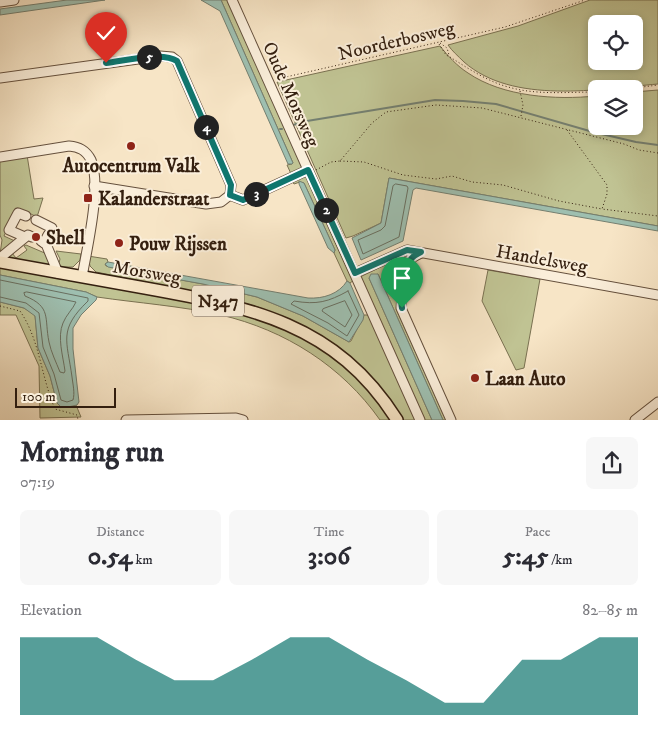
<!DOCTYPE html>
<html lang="en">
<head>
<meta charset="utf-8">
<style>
  body { margin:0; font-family:"IM FELL DW Pica",serif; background:#f7f7f7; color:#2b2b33; height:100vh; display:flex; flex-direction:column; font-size:19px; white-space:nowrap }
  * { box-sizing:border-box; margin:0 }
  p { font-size:16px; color:#7c7c81 }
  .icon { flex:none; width:28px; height:28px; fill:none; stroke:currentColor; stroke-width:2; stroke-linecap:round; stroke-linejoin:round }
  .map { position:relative; height:420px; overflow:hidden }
  .panel { display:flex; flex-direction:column; background:#fff; flex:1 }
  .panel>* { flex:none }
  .tools { position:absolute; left:588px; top:15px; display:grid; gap:10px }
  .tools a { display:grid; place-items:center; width:55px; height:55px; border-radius:8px; background:#fff; box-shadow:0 2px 8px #0003; font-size:25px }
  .scale { position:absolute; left:15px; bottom:12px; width:101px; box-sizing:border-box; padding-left:5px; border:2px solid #341f0f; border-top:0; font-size:14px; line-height:18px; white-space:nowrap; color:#341f0f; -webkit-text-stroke:4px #faeeda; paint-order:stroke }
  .pin { position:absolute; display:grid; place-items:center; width:42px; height:42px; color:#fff; margin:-51px -21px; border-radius:50% 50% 50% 0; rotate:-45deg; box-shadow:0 0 5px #0007 }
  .pin .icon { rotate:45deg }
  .km { position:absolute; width:25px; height:25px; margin:-12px; border-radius:50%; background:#222; color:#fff; font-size:14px; line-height:25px; text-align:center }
  .round { display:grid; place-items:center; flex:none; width:52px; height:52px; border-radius:8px; background:#f7f7f7 }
  .head { display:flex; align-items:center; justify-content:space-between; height:85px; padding:0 20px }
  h1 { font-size:28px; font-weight:700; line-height:38px }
  .metrics { display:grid; grid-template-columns:repeat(3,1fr); gap:8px; height:85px; padding:5px 20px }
  .metrics div { display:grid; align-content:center; border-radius:8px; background:#f7f7f7; text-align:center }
  .metrics b { font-size:25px; font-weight:700 }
  .metrics small { font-size:14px; font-weight:400 }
  .metrics p { font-size:14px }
  .chart { height:140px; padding:10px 20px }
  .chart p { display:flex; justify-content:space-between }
  .chart svg { width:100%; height:90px; margin-top:5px; fill:#0f766e; opacity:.7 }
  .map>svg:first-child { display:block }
</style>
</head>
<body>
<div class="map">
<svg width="658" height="420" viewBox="0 0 658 420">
  <rect width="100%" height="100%" fill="#f7e5c6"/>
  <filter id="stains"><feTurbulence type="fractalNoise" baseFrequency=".004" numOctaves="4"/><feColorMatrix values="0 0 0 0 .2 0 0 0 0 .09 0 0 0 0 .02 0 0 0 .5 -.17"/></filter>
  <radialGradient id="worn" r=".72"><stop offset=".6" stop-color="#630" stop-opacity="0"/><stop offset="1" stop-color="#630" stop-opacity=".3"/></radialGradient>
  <g fill="#c0c393" stroke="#7a7151" fill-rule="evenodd">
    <polygon points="221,0 229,0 304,168 292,176 287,165 292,164 293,163"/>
    <path d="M590,0h68v84c-59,5 -145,21 -194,-22 -6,-6 -12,-11 -16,-17l70,-19zM596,24h38v37h-38z"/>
    <path d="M440,46c8,10 17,20 28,27 35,24 88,27 128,23v30h38v-34l24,-2v136l-269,-48 -8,45 -28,13 -7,2 -69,-156z"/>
    <polygon points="27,155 34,199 43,198 37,217 25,211 15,212 4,236 17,242 0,254 2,240 0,235 0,159"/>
    <polygon points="307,174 354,280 350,283 347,281 334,253 335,250 304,183 300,182 294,184 291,180"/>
    <polygon points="26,245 47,254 51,262 49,265 9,259 10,255 12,253 16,258 27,250 24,246"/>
    <polygon points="56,251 81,254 80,260 73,267 61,267 59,263 60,259"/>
    <polygon points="405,255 397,306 448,420 443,420 378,274 369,278 432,420 424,420 360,277"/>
    <polygon points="88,256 107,259 108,262 105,264 106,266 203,284 257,297 303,316 349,342 351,341 364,315 369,315 415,420 403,420 395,407 321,337 287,318 258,307 222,297 96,272 90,266"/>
    <path d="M0,264l201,36 91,28 57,39 45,53h-14c-38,-54 -95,-90 -159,-105 -40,-9 -83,-12 -124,-18l-11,-5 -86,-17z"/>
    <polygon points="488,270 540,279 524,368 516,370 482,301"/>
    <polygon points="0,302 24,308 35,315 38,348 50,376 57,403 61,407 68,407 76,405 81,417 40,418 39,366 16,315 0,315"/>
  </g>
  <g fill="#9ebfb0" stroke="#747f70">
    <polygon points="67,0 105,0 0,15 0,9"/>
    <polygon points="201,0 221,0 293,163 292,164 288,164 220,11"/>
    <polygon points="389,178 658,226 658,231 416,188 413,190 403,241 361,260 352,238 381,223"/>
    <polygon points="299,181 304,183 335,250 334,253 328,248 299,184"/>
    <path d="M108,262l200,36c15,1 31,-4 39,-17l3,2 14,32 -1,5 -14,22 -46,-26 -46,-19 -54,-13 -95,-17 -3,-3z"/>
    <polygon points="371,274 378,274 443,420 432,420 369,278"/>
    <polygon points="0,275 86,292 97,297 96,300 81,315 73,328 73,349 79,402 77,405 68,407 61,407 57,403 50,376 38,348 35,316 24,308 0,302"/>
  </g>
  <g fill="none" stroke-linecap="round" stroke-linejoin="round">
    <g stroke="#696f60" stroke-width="1">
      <polygon points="396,184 407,186 408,188 399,237 363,254 358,240 381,230 385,226 393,186"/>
      <path d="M0,280l88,18v3c-30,29 -21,39 -16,76 1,8 3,16 1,23l-6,2 -6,-2 -7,-26 -11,-27 -4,-34 -13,-10 -26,-6"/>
      <path d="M348,291l11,24 -12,21 -19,-13 -37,-19 3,-3c23,4 34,1 54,-10z"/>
      <path d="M27,292l49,10c-3,7 -10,13 -13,21 -6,14 0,33 2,48l-1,2 -4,-1c-4,-10 -9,-20 -11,-30 -5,-24 3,-35 -24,-46l-1,-3z"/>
      <polygon points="345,301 352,315 345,327 322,311 323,309"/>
    </g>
    <g stroke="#747f70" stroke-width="2">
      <polyline points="293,125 307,121 435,100 463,101 496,104 593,132 636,142 658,145"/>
      <polyline points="280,129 282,129"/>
    </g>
    <defs>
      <g id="minor">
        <polyline points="232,0 420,420"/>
        <polyline points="0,2 14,0"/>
        <polyline points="0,78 160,56 172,57 177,61 231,185 230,195 221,202 206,204 94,186"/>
        <path d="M0,157l69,-11c10,1 17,4 22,14 11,26 -4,88 -9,117"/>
        <polyline points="230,195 243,200 308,170"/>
        <polyline points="36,220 52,228 53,232 48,235 44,243"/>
        <polyline points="25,237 9,230 18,213 26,216"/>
        <polyline points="41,241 46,244 58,273"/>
        <polyline points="421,253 413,257 409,262 402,298 401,308 451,420"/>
        <polyline points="0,258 28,235 32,237"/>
        <polyline points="355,273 407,250 658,295"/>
        <polyline points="126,420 236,418 243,420"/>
        <polyline points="635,420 658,402"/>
      </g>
      <path id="major" d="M0,262c48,9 97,17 145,26 105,19 191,35 252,132"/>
    </defs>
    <use href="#minor" stroke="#65503d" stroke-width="11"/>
    <use href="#major" stroke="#341f0f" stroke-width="14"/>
    <g stroke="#341f0f" stroke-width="1" stroke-dasharray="1 2.5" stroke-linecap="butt">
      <polyline points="440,43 447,48 449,55"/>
      <path d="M439,44l7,11 4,2c19,12 40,26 62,31 27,7 57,4 84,4"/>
      <polyline points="277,79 505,27 585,0"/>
      <polyline points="627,89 658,85"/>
      <polyline points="520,91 523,105 521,116"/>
      <polyline points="567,130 607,185 607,194 602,209 658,216"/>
      <polyline points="340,161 364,162 403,175 436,179 452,176 472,182 503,185 559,201 602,209"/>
      <polyline points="316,170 331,162 340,161 372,123 386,112 436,105 482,108 624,144 639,150 658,153"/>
      <path d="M0,306l20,5c20,29 21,66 35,98l22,6 1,5"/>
    </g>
    <use href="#minor" stroke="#faeeda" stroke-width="9"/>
    <use href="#major" stroke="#f7e5c6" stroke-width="11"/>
  </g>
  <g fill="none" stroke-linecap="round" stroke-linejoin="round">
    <defs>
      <path id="route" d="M106,63c18,-2 57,-12 71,-2l54,124 -1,10 13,5 65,-30 47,103 52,-23 14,2c-4,2 -8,4 -10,7 -6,8 -11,40 -9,49"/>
    </defs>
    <use href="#route" stroke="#fff" stroke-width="10"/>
    <use href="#route" stroke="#0f766e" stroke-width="6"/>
  </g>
  <g fill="#8f2418" stroke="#faeeda" stroke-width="2">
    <circle cx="131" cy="146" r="5"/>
    <rect x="83" y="193" width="10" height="10" rx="2.5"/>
    <circle cx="36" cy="237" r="5"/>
    <circle cx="119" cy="243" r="5"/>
    <circle cx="475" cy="378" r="5"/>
  </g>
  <g text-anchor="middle" stroke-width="4" stroke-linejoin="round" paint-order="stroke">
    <rect fill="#faeeda" stroke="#6f5d4c" stroke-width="1" x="192" y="285.5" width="52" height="31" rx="4"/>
    <g font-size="18" font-weight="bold" fill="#341f0f">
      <text x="218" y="307">N347</text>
    </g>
    <g font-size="19" fill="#341f0f" stroke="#faeeda">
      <text transform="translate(396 40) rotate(-13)" y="7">Noorderbosweg</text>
      <text transform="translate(292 94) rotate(66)" y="7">Oude Morsweg</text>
      <text transform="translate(542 258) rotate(10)" y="7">Handelsweg</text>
      <text transform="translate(147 271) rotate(10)" y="7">Morsweg</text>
    </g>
    <g font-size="19" font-weight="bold" fill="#341f0f" stroke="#faeeda" text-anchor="start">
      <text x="131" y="172" text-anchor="middle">Autocentrum Valk</text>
      <text x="98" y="205">Kalanderstraat</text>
      <text x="46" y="244">Shell</text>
      <text x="129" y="250">Pouw Rijssen</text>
      <text x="485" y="385">Laan Auto</text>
    </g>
  </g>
  <rect width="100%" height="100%" filter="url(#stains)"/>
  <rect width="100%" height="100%" fill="url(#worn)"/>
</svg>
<div class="tools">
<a><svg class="icon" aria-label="locate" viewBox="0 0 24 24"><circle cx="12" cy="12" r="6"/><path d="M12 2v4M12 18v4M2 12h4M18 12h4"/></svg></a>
<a><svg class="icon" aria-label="layers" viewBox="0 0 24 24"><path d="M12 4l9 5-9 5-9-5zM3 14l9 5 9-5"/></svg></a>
</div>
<div class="scale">100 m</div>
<div class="pin" style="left:402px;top:308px;background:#1e9e55"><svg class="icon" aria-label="arrive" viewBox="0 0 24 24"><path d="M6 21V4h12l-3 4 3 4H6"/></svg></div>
<div class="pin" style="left:106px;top:63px;background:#d93025"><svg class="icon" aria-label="check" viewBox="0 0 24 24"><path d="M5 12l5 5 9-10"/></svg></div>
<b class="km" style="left:326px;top:210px">2</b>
<b class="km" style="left:256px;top:194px">3</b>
<b class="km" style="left:206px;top:127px">4</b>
<b class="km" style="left:149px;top:57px">5</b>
</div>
<section class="panel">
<div class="head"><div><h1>Morning run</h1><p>07:19</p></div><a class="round"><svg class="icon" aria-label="share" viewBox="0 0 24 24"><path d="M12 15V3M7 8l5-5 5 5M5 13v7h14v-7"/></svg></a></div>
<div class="metrics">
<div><p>Distance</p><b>0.54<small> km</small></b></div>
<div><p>Time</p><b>3:06</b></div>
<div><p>Pace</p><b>5:45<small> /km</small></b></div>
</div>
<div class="chart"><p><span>Elevation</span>82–85 m</p>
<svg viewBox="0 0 160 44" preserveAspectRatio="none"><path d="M0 44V6L10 6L20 6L30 17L40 27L50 27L60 17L70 6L80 6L90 17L100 27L110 38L120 38L130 17L140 17L150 6L160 6V44z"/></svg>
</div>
</section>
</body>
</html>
